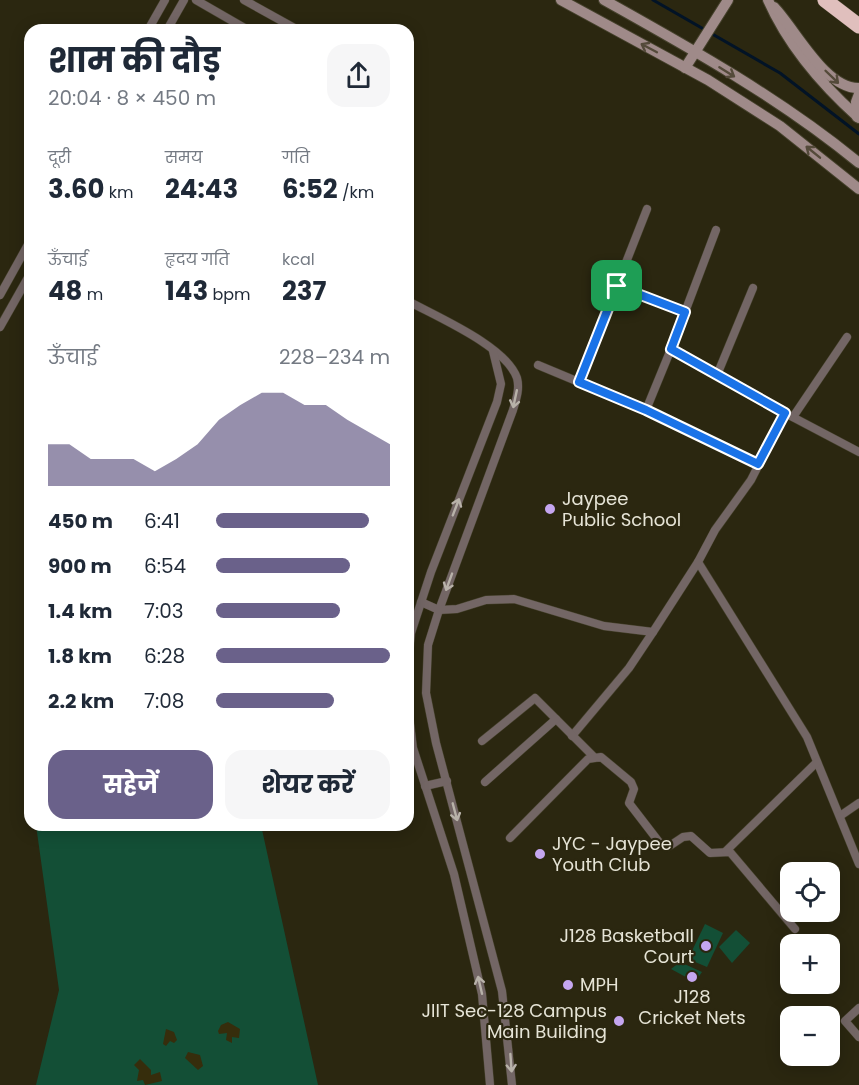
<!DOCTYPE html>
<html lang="hi">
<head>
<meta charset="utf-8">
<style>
  body { margin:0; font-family:Poppins,"Noto Sans Devanagari",sans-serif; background:#f6f6f7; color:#1f2937; height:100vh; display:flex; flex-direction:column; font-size:22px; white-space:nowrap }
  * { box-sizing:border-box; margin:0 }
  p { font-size:20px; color:#747a83 }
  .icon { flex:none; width:33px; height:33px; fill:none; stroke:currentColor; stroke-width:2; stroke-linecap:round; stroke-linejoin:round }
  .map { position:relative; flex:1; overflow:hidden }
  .side { position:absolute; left:24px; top:24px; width:390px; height:807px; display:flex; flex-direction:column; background:#fff; border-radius:18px; box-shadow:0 3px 15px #0003 }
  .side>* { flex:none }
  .tools { position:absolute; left:780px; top:862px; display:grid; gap:12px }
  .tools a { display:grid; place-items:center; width:60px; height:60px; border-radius:12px; background:#fff; box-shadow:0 3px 15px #0003; font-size:30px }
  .pin { position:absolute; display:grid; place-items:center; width:51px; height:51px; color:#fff; margin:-26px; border-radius:12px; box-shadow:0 3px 9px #0006 }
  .round { display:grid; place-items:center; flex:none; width:63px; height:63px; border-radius:18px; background:#f6f6f7 }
  .head { display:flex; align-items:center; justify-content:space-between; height:102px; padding:0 24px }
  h1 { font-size:33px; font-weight:700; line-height:45px }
  .figures { display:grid; grid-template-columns:repeat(3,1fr); gap:9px; height:102px; padding:6px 24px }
  .figures div { display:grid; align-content:center }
  .figures b { font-size:26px; font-weight:700 }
  .figures small { font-size:16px; font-weight:400 }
  .figures p { font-size:16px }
  .chart { height:168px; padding:12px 24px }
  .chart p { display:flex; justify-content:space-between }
  .chart svg { width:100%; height:108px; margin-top:6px; fill:#6a618a; opacity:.7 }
  .primary-button { display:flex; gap:12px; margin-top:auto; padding:12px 24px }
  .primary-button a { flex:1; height:69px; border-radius:18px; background:#6a618a; color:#fff; font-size:24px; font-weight:700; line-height:69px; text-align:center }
  .primary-button a+a { background:#f6f6f7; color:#1f2937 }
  ul { padding:0 24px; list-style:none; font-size:20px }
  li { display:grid; grid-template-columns:96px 72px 1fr; align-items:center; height:45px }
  li i { height:15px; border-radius:8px; background:#6a618a }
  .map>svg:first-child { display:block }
</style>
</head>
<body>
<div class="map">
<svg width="859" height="1085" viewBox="0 0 859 1085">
  <rect width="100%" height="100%" fill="#2b2710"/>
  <g fill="#134f36">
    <polygon points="36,825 261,825 318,1085 36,1085 59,990"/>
    <polygon points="705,924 723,933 707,967 688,959"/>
    <polygon points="736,930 750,943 732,963 719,947"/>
    <polygon points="680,962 702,972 695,982 671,969"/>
  </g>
  <g fill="#362d0c">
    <polygon points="228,1022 240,1029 239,1038 232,1037 232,1043 226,1040 227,1033 219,1034 218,1031 221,1025"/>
    <polygon points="166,1029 174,1032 177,1040 174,1043 170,1041 166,1046 163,1044"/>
    <polygon points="188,1052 200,1055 203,1066 198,1070 185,1058"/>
    <polygon points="140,1059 151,1070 151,1075 160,1072 162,1081 145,1085 143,1080 137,1081 139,1070 134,1065"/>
  </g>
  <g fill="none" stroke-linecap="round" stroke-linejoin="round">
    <polyline stroke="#021326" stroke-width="3" points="653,0 780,73 859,134"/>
    <defs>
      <g id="street">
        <polyline points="196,0 248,30"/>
        <polyline points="244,0 298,30"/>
        <polyline points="148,30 165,0"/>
        <polyline points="167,30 184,0"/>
        <polyline points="408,258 408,267"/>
        <polyline points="617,286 685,312"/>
        <polyline points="0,295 30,241"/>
        <path d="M408,301c29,16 98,45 109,77 3,11 -1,22 -4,32l-74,200 -11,35 -2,48 10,50 66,248 10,94"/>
        <polyline points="0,327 30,274"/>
        <polyline points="671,349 716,230"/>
        <polyline points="538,365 646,410 758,464"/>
        <polyline points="717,375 753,288"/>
        <polyline points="579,382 647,209"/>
        <polyline points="646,410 671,349 785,413"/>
        <polyline points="793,417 847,337"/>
        <polyline points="859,452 785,413 751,480 715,530 698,562 807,737 859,864"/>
        <polyline points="421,602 439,610 457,609 486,600 514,599 604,626 653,632 698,562"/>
        <polyline points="408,663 411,633 431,572 497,402 501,384 493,351"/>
        <polyline points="408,707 413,748 454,874 482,994 490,1085"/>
        <polyline points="572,736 629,668 653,632"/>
        <polyline points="482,741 535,698 594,757"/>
        <polyline points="485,782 556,719"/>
        <polyline points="425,786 447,781"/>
        <polyline points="840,816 859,803"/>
        <polyline points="510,838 588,759 601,757 631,782 634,789 629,803 659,842 668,847 683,837 691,836 710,853 730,852 795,929"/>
        <polyline points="726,851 817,762"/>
        <polyline points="859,1008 845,1021 859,1037"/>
      </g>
      <g id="secondary">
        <polyline points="561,0 708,80 780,126 859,189"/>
        <path d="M604,0c88,49 177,99 255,163"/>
        <path d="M768,0c20,45 54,85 91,118"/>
        <path d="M774,7c22,23 51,82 85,81"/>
        <polyline points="685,68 728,0"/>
        <polyline points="857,117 856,102 859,94"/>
      </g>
      <polyline id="highway" points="825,0 859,26"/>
    </defs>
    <use href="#street" stroke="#45412c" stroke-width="9"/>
    <use href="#secondary" stroke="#45412c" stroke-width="12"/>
    <use href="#highway" stroke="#45412c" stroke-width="16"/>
    <use href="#street" stroke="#736665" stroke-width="8"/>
    <use href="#secondary" stroke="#9f8a89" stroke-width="10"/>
    <use href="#highway" stroke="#e0bfbd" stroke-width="15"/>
  </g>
  <defs><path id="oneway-shaft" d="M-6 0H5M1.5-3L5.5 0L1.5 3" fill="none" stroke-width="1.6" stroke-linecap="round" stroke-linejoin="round" transform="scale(1.5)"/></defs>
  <g stroke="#544a3a">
    <use href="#oneway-shaft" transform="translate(649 48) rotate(-152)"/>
    <use href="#oneway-shaft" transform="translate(727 72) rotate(32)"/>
    <use href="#oneway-shaft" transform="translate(832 77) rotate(44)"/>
    <use href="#oneway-shaft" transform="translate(813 152) rotate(-141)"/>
  </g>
  <g stroke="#b8b2a9">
    <use href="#oneway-shaft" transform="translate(515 399) rotate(102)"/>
    <use href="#oneway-shaft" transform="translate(456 507) rotate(-69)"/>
    <use href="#oneway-shaft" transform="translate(449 582) rotate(110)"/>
    <use href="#oneway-shaft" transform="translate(455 812) rotate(75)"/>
    <use href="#oneway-shaft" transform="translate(480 985) rotate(-103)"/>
    <use href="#oneway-shaft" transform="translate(511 1063) rotate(86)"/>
  </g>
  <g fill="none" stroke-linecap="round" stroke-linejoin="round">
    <defs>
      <polygon id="route" points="617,286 685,312 671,349 785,413 758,464 646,410 579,382"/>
    </defs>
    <use href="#route" stroke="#fff" stroke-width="12"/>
    <use href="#route" stroke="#1a73e8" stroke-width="8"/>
  </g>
  <g fill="#c5a6f0" stroke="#2b2710" stroke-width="2">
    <circle cx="550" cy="509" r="6"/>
    <circle cx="540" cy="854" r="6"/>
    <circle cx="706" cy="946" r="6"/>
    <circle cx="692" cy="977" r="6"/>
    <circle cx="568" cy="985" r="6"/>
    <circle cx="619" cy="1021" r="6"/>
  </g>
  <g text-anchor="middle" stroke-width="4.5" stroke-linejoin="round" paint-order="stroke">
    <g font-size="18" fill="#e6e4d6" stroke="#2b2710" text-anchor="start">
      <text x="562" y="505">Jaypee<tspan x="562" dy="21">Public School</tspan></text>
      <text x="552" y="850">JYC - Jaypee<tspan x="552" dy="21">Youth Club</tspan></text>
      <text x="694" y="942" text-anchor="end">J128 Basketball<tspan x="694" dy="21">Court</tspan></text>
      <text x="580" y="991">MPH</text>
      <text x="692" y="1003" text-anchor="middle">J128<tspan x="692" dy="21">Cricket Nets</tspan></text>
      <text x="607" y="1017" text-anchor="end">JIIT Sec-128 Campus<tspan x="607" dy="21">Main Building</tspan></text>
    </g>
  </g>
</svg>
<div class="tools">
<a><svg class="icon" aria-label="locate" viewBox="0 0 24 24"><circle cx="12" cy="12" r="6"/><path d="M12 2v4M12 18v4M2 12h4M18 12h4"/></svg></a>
<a>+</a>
<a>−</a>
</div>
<div class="pin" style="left:617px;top:286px;background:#1e9e55"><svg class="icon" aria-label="arrive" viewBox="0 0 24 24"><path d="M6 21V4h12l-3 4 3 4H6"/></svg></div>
<section class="side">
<div class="head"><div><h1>शाम की दौड़</h1><p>20:04 · 8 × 450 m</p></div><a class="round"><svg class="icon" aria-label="share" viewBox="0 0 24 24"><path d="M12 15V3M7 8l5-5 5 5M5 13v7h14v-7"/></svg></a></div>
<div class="figures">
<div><p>दूरी</p><b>3.60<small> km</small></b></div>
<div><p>समय</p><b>24:43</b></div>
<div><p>गति</p><b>6:52<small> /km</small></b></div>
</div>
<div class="figures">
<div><p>ऊँचाई</p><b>48<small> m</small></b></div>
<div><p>हृदय गति</p><b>143<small> bpm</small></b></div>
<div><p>kcal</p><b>237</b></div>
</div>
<div class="chart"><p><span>ऊँचाई</span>228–234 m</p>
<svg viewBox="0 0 160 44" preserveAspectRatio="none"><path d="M0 44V27L10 27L20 33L30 33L40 33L50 38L60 33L70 27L80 17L90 11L100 6L110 6L120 11L130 11L140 17L150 22L160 27V44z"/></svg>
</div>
<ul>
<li><b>450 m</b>6:41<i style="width:88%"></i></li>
<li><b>900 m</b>6:54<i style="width:77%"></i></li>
<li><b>1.4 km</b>7:03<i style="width:71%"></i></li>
<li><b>1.8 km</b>6:28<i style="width:100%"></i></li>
<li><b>2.2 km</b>7:08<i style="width:68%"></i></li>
</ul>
<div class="primary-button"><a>सहेजें</a><a>शेयर करें</a></div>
</section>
</div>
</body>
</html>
